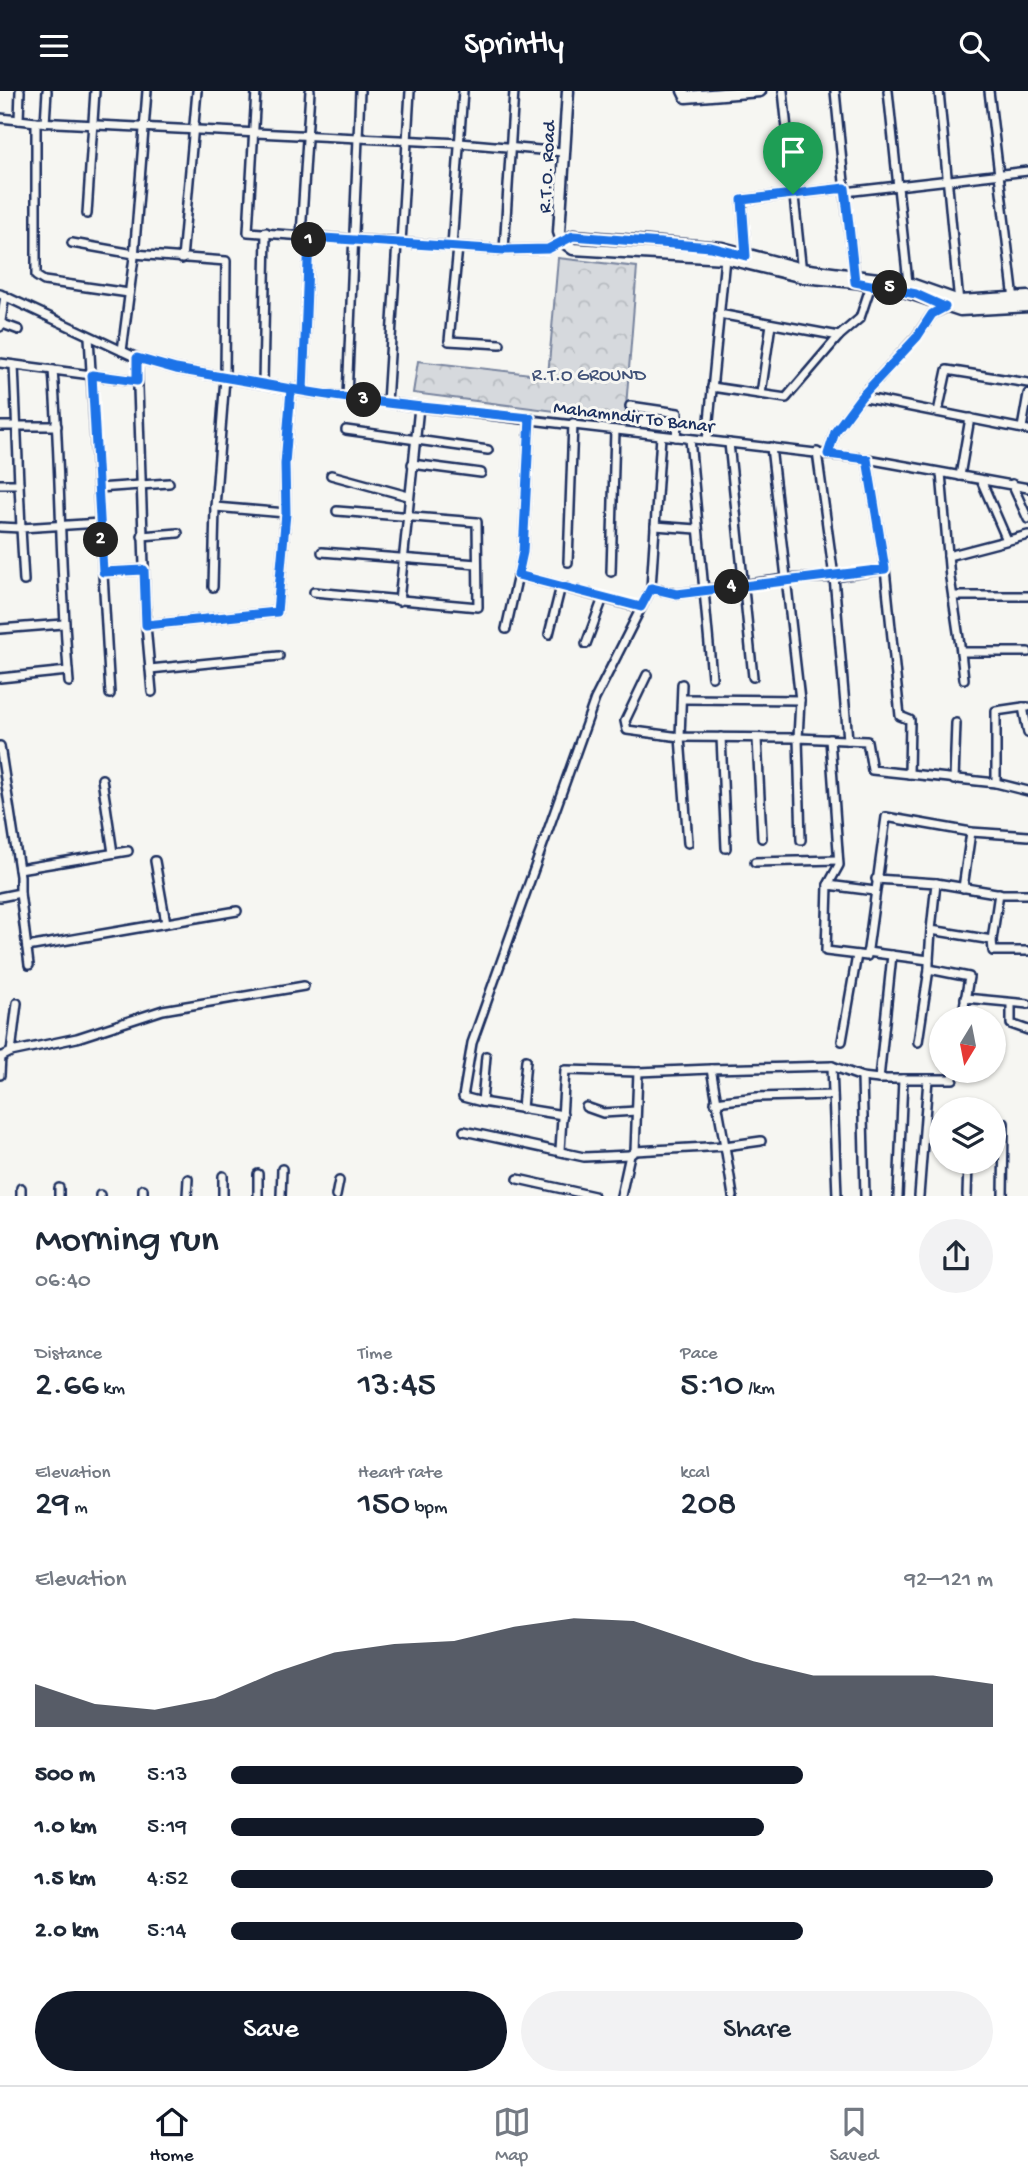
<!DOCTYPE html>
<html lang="en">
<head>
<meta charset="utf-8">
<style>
  body { margin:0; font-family:"Gochi Hand",sans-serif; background:#f2f2f3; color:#1f2937; height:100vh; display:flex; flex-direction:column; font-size:26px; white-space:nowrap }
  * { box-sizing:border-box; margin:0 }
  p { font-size:23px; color:#747a83 }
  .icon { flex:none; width:38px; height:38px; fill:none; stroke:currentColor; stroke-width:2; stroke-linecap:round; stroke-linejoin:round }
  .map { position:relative; height:1105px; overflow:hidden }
  .panel { display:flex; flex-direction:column; background:#fff; flex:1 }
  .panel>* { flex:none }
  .needle { width:46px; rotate:190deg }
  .fabs { position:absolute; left:929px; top:915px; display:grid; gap:14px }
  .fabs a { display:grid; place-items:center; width:77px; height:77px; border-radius:50%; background:#fff; box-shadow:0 2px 5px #0004; font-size:35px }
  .pin { position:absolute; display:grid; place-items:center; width:60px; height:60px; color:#fff; margin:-72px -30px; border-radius:50% 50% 50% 0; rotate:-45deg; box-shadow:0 0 7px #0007 }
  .pin .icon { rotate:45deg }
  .km { position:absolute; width:35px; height:35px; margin:-18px; border-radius:50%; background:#222; color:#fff; font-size:19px; line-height:35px; text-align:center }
  .round { display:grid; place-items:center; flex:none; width:74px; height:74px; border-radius:37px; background:#f2f2f3 }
  .overview { display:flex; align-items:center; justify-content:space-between; height:119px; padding:0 35px }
  h1 { font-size:38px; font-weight:600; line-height:52px }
  .stats { display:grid; grid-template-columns:repeat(3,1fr); gap:10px; height:119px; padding:7px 35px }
  .stats div { display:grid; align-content:center }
  .stats b { font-size:35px; font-weight:600 }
  .stats small { font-size:19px; font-weight:400 }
  .stats p { font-size:19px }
  .chart { height:196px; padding:14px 35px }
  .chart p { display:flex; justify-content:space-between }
  .chart svg { width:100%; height:126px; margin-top:7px; fill:#111827; opacity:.7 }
  .button { display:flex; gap:14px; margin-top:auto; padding:14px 35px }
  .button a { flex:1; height:80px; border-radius:42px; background:#111827; color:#fff; font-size:28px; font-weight:600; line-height:80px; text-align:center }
  .button a+a { background:#f2f2f3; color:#1f2937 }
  ul { padding:0 35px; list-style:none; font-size:23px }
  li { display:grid; grid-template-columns:112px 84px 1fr; align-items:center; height:52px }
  li i { height:18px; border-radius:9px; background:#111827 }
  header { display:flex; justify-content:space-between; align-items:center; height:91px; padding:0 35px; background:#111827; color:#fff; font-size:32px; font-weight:600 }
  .tab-bar { display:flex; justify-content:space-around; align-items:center; height:98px; border-top:2px solid #e0e1e3; background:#fff; font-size:19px; color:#747a83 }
  .tab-bar a { display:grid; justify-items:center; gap:4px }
  .tab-bar .active { color:#111827 }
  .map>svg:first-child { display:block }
</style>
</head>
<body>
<header><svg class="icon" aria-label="menu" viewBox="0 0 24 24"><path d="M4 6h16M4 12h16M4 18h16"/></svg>Sprintly<svg class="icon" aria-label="search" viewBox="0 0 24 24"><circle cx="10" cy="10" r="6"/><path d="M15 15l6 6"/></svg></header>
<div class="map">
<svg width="1028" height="1105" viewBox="0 0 1028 1105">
  <defs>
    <pattern id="park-crowns" width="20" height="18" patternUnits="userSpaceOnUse" patternTransform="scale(1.75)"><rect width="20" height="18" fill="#d6d9dd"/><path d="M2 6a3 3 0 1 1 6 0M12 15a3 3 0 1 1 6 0" fill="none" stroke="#b7bbc0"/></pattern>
  </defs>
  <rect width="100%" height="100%" fill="#f6f6f2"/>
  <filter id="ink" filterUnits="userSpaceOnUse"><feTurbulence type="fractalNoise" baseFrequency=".0143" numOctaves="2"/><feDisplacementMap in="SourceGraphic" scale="14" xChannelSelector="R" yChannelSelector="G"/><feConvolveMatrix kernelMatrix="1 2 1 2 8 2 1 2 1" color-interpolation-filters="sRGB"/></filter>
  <g filter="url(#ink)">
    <polygon fill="url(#park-crowns)" stroke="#78849e" stroke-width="2" points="558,167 637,176 625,329 413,302 418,270 548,285"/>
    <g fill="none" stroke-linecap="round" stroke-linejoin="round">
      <defs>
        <g id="street">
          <polyline points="20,0 19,29 36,31 460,52 563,61"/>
          <polyline points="256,0 248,141 504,159 548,158 562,150"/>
          <polyline points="783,0 802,182"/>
          <polyline points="835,0 845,101 1028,80"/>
          <polyline points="888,0 908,192"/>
          <polyline points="939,0 959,212"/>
          <polyline points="989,0 1014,209"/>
          <polyline points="0,27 19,29"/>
          <polyline points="36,31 36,185 44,190 129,202"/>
          <polyline points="45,32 47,0"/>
          <polyline points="845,101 855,188"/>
          <polyline points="87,123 95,0"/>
          <polyline points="301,144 310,0"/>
          <polyline points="72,152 134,163 226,170 225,287 215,416 213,496"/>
          <polyline points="401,152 410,0"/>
          <polyline points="452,155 463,0"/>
          <polyline points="458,156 449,250 500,253"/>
          <polyline points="504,159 514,0"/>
          <polyline points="746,166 742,109 845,97"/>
          <polyline points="182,168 197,0"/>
          <polyline points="0,203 137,267 176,278 313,302 419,316 867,368 1028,397"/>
          <polyline points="719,223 839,245"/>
          <polyline points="0,232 19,239"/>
          <polyline points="0,236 5,205"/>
          <polyline points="89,246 100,432"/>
          <polyline points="122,260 134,166 147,0"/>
          <polyline points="137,267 146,534 152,601"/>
          <polyline points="0,272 137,290"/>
          <polyline points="14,274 19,393"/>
          <path d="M53,279c8,104 7,208 16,312"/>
          <polyline points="263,293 266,141"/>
          <polyline points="712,296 786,307 839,245 860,227 871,194"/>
          <polyline points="303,300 309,146"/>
          <polyline points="761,303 771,233"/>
          <polyline points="861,306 1028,339"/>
          <polyline points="347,307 360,0"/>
          <polyline points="387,312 397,151"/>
          <polyline points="630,315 678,322 676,346"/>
          <polyline points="938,321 947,279 1028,292"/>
          <polyline points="0,335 57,335"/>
          <polyline points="1022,337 1028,303"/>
          <polyline points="346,339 488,359"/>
          <polyline points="661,345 651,497 677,503 786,488 834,486 848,649"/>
          <polyline points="690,348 712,586"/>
          <polyline points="707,350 725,167"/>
          <polyline points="729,352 753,586"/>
          <polyline points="817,361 834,486 885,478 867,368"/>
          <polyline points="828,363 835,341 861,306 917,245 932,223 945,217"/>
          <polyline points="412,373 481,382"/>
          <polyline points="941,382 950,487 961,561 1028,561"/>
          <polyline points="331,384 408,405"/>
          <polyline points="960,385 970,327"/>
          <polyline points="981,389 1007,449"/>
          <polyline points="0,393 19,393 21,437 0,436"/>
          <polyline points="1012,393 1028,428"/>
          <polyline points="98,397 169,392"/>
          <polyline points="215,416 286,422"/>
          <polyline points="655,435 697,438"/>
          <polyline points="142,445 178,442"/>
          <polyline points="322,461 477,473"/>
          <polyline points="948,465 1028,444"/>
          <polyline points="568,471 573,332"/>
          <polyline points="885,478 900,625 910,629 909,683"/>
          <polyline points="103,481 144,479"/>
          <polyline points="611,481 615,339"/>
          <polyline points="518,484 641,517"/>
          <polyline points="24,490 21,437 100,432 110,603"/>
          <polyline points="314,501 478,516 477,431 337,420"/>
          <polyline points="953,505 1028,505"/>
          <polyline points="399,510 419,316"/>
          <polyline points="146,534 277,521 286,422 285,373 291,298"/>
          <polyline points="0,538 63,533"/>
          <polyline points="506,538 523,461 530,327"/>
          <polyline points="549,543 561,495"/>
          <polyline points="586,553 603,507"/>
          <polyline points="961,561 964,588"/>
          <polyline points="150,578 279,565"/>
          <polyline points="647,584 625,630 627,639 680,646 798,647 800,609 771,356"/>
          <polyline points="0,587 68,580"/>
          <polyline points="682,593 680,646 688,752"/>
          <polyline points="682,608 800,609"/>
          <polyline points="1028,616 1023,616 1028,642"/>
          <polyline points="721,646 726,757"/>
          <polyline points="757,647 762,747"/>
          <polyline points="830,648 839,774 828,794 875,800"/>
          <polyline points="0,655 20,785 20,802 0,806"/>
          <polyline points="102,688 113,762"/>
          <polyline points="954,689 956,632"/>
          <polyline points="996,692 996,620 1023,616"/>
          <polyline points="801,749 798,647 867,650 872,679 996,692 1028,700"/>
          <polyline points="155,770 166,832"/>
          <polyline points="755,771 838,769"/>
          <polyline points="19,778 128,760"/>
          <polyline points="876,788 936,792 931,839 992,849 993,860 1028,860"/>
          <polyline points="936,792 1002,803 1028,803"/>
          <polyline points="828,794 826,860 867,865 886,726 971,741 1028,745"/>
          <polyline points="963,797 971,741"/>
          <polyline points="20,802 29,874"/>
          <polyline points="992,849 999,802"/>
          <polyline points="27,856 237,820"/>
          <polyline points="867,861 929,869 929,878 969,886 962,928"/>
          <polyline points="892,864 879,988 928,988"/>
          <polyline points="929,869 931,839"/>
          <polyline points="965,907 1028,913"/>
          <polyline points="1011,912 1011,933 1028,939"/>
          <polyline points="842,950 857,864"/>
          <polyline points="918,951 929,878"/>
          <polyline points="11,961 77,947 163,919 304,895"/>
          <polyline points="3,965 11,961 17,912"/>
          <polyline points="486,965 482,1011 563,1024"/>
          <polyline points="832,975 837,1105"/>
          <polyline points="0,984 1,965"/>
          <polyline points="862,986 865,1105"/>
          <polyline points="482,1011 463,1006 472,952 595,608 651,497"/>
          <polyline points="715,1011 757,1006 833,1004"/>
          <polyline points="586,1016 603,1022 636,1020"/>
          <polyline points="522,1018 526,969"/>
          <polyline points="464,1040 584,1066 630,1064"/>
          <polyline points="761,1050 725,1055 711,978 832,975 862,986 879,988"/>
          <polyline points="560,1059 565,979 638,981 711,978"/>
          <polyline points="635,1060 638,981"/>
          <polyline points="518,1088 594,1105"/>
          <polyline points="143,1098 143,1105"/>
          <polyline points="21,1105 21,1097"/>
          <polyline points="59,1105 59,1097"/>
          <polyline points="100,1105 100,1104"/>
          <polyline points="187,1105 188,1088"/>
          <polyline points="223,1105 223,1085"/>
          <polyline points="258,1105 258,1083"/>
          <polyline points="281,1105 282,1078"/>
          <polyline points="336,1105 339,1090"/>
          <polyline points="621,1105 630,1064 635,1060 725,1055 733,1105"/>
          <polyline points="898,1105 903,988"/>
          <polyline points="919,1105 928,988 953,988 954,980"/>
          <polyline points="967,1105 968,1071"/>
          <polyline points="1003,1105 1004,1032"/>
        </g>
        <g id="secondary">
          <polyline points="568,0 559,141 562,150 573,158 725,167 803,186 855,191 903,200 960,219 1028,215"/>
          <polyline points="683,0 686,6 760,0"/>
          <polyline points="565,151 573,145 722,157 802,178 908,192 959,210 1028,206"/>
        </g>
      </defs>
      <use href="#street" stroke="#1b2f5e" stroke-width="12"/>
      <use href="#secondary" stroke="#1b2f5e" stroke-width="15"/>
      <use href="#street" stroke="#f6f6f2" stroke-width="7"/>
      <use href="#secondary" stroke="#f6f6f2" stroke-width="10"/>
    </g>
  </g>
  <g fill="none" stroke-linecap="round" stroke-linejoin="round" filter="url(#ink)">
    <defs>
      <path id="route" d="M793,103l-51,6 4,56 -35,-9 -138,-11 -25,13 -44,1 -195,-13 -6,154 -12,-2 -115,-20 -39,-11v23l-45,-6 11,197 41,-2 2,55 131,-13 9,-99 -1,-49 6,-75c79,14 159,21 239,29l-7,134 -5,23 123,32 10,-19 26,6 208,-25 -18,-110 -39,-5 7,-22 26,-35 56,-60 15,-23 13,-7 -29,-13 -61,-12 -10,-94 -52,6"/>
    </defs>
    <use href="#route" stroke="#fff" stroke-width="14"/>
    <use href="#route" stroke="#1a73e8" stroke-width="9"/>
  </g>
  <g text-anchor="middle" stroke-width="6" stroke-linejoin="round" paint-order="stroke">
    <g font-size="19" fill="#1b2f5e" stroke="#f6f6f2">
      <text transform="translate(545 76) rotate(-87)" y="7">R.T.O. Road</text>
      <text transform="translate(634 324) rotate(7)" y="7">Mahamndir To Banar</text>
    </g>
    <g font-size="19" fill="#405177" stroke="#f6f6f2">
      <text x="589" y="289">R.T.O GROUND</text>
    </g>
  </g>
</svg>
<div class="fabs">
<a><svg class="needle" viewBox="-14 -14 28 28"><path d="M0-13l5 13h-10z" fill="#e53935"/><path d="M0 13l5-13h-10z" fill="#747a83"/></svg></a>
<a><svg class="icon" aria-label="layers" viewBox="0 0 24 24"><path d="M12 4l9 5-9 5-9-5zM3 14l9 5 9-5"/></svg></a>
</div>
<div class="pin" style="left:793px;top:103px;background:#1e9e55"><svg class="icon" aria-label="arrive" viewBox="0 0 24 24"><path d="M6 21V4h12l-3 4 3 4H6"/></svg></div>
<b class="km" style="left:309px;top:149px">1</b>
<b class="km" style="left:101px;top:449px">2</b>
<b class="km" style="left:364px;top:309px">3</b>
<b class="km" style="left:732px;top:496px">4</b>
<b class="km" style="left:890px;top:197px">5</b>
</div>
<section class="panel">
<div class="overview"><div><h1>Morning run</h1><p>06:40</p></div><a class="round"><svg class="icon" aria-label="share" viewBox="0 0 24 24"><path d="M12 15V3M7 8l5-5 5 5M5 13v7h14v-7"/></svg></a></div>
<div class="stats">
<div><p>Distance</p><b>2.66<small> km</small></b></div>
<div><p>Time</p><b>13:45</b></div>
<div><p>Pace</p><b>5:10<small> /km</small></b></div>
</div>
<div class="stats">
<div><p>Elevation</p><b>29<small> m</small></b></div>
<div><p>Heart rate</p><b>150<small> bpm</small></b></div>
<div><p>kcal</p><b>208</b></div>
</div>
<div class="chart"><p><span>Elevation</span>92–121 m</p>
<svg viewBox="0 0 160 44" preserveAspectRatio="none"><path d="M0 44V29L10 36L20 38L30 34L40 25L50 18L60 15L70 14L80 9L90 6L100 7L110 14L120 21L130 26L140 26L150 26L160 29V44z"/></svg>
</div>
<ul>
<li><b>500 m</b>5:13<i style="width:75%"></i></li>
<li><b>1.0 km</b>5:19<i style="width:70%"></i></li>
<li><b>1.5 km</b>4:52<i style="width:100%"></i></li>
<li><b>2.0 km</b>5:14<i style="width:75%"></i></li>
</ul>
<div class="button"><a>Save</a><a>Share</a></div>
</section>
<nav class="tab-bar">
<a class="active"><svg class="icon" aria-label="home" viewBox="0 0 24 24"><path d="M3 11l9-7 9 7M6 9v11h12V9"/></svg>Home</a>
<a><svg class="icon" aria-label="map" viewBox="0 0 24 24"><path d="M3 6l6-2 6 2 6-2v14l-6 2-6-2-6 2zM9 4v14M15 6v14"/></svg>Map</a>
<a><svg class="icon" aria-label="saved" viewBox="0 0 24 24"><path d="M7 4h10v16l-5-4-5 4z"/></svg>Saved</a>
</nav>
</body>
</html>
